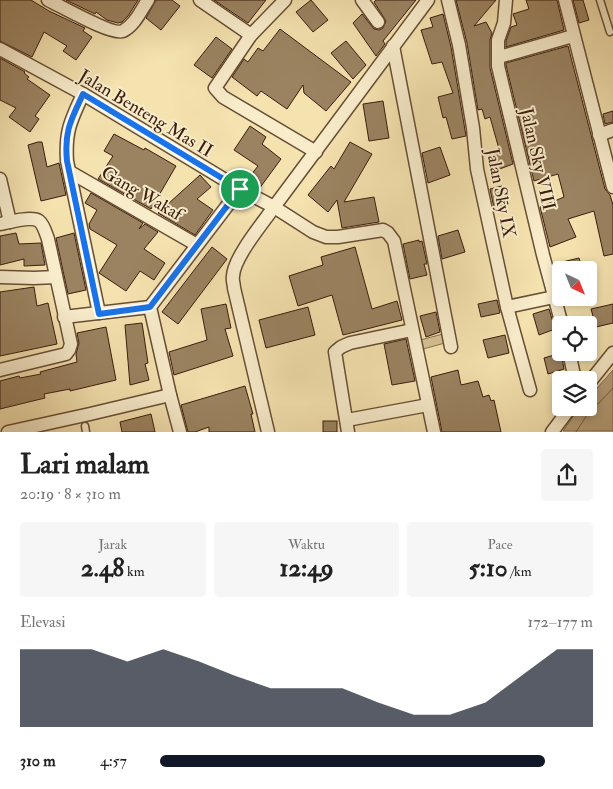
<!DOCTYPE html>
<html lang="id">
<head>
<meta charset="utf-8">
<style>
  body { margin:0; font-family:"IM FELL Double Pica",serif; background:#f6f6f6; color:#222; height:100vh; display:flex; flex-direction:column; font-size:19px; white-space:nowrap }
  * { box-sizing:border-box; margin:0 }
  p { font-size:16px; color:#767676 }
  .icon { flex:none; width:28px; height:28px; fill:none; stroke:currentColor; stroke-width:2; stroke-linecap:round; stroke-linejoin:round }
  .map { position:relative; height:432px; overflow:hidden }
  .sheet { display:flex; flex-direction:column; background:#fff; flex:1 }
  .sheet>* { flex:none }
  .needle { width:32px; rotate:137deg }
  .controls { position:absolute; left:552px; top:261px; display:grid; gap:10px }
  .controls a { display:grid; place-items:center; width:45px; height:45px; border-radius:5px; background:#fff; box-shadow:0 2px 8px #0003; font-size:25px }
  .pin { position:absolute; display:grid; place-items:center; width:42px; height:42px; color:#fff; margin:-21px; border:2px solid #fff; border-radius:50%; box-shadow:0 1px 5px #0007 }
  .round { display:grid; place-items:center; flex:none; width:52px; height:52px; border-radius:5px; background:#f6f6f6 }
  .head { display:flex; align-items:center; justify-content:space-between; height:85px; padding:0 20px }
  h1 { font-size:28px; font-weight:700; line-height:38px }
  .stats { display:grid; grid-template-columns:repeat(3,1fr); gap:8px; height:85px; padding:5px 20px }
  .stats div { display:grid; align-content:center; border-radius:5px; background:#f6f6f6; text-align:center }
  .stats b { font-size:25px; font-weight:700 }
  .stats small { font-size:14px; font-weight:400 }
  .stats p { font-size:14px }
  .chart { height:140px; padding:10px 20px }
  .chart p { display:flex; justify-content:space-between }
  .chart svg { width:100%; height:90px; margin-top:5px; fill:#111827; opacity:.7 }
  ul { padding:0 20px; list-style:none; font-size:16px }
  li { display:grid; grid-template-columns:80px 60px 1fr; align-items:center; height:38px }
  li i { height:12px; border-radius:6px; background:#111827 }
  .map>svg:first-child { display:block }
</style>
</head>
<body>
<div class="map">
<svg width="613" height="432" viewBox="0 0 613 432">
  <rect width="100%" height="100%" fill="#f4e2af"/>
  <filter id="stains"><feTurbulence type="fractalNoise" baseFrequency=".004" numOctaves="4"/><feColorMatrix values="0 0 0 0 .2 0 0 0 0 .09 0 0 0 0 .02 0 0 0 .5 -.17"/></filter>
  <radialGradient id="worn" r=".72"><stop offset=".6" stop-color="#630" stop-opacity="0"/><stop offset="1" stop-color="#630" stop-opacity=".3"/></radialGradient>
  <polygon fill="#d4c193" stroke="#876f50" points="443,334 445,343 423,349 420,340"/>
  <polygon fill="#b59f78" stroke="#846b4d" points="613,370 613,431 563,431 579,408 589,408 589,397"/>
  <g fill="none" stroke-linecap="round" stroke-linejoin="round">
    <polyline stroke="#785e42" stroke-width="1" points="576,432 587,415 590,407 598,404 613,388"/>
  </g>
  <g fill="#9b8361" stroke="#3a1d0d">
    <polygon points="0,0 31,0 49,11 85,28 83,31 92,37 76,60 63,51 67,46 44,32 32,57 0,41"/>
    <polygon points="66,0 138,0 128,16 122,22 118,23 107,20 96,12 95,14"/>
    <polygon points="156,0 172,0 180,6 161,30 146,18"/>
    <polygon points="214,0 266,0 248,23"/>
    <polygon points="311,0 328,20 313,32 296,12"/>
    <polygon points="376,0 416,0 383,41 385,44 376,56 353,23 362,14 374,29 379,30 383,28 386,21 374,2"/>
    <polygon points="456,0 496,0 474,26 486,22 492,33 490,40 490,68 513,164 497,170 491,151 499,149 490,117 485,119 482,109 478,110 467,43"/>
    <polygon points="526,0 557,0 564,30 506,47 506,41 511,27 517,25 513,14 529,9"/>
    <polygon points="573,0 583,0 589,20 579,23"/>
    <polygon points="443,14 451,47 466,136 452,139 446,117 443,118 438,97 453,93 442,62 432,64 421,30 433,27 430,18"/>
    <polygon points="280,29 351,82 326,111 304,93 303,85 287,109 261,91 257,96 232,77 244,59 248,62 258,48 263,51"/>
    <polygon points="216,37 232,49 212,78 194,65"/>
    <polygon points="346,41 366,65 353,79 331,53"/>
    <polygon points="568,46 605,189 610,195 613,205 613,254 604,256 594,211 568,219 576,237 550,247 540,207 564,197 558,174 534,181 506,65 506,63"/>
    <polygon points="0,58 25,72 24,73 29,77 27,79 50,95 35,116 39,119 30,132 9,117 16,108 0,100"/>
    <polygon points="383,101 389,138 369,141 363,104"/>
    <polygon points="613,111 613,122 605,124 603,114"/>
    <polygon points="250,126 266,137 262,144 281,159 259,189 247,180 258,166 234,150"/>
    <polygon points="114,134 144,150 145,148 176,166 151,209 98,179 113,156 104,151"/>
    <polygon points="38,142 42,142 47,167 59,163 66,195 41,201 28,145"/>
    <polygon points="350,142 372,154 344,202 374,197 379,222 342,228 337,200 328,212 308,195 331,166 334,169"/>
    <polygon points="440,147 450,175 428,183 422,153"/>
    <polygon points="200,175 211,187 197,199 213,210 195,235 158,213"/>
    <polygon points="502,186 508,204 494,208 490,189"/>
    <polygon points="91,193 143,223 139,229 145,224 158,232 144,249 165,263 154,280 140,271 126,291 99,273 117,245 90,229 89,224 97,210 85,203"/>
    <polygon points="458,230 465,252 442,259 438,236"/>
    <polygon points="16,233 19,244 41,243 45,265 24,266 24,259 0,265 0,236"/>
    <polygon points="74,233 86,290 68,294 56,238"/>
    <polygon points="419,240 419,242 422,241 427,264 424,264 427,275 410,279 403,244"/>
    <polygon points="212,247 227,259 178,324 162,312"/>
    <polygon points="355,247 372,309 397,301 402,320 343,335 332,295 298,306 289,276 323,265 321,257"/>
    <polygon points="579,258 582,268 572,270 561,270 561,273 557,274 554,264"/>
    <polygon points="34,287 37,306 48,303 57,344 0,356 0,292"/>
    <polygon points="497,300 500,313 481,317 478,304"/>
    <polygon points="226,304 231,328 225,329 233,356 174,375 169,352 207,340 201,309"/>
    <polygon points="613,304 613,323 596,327 591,309"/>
    <polygon points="308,307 315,335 266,348 259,320"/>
    <polygon points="549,309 555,329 539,335 533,314"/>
    <polygon points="436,312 440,332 426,337 420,316"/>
    <polygon points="142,323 148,363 145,364 149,380 130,385 125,325"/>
    <polygon points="106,327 116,380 70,391 70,389 44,394 45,398 0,409 0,381 19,376 20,378 41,374 40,372 77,362 76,354 79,343 77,333"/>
    <polygon points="505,335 509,353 488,358 483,340"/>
    <polygon points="406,339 415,381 392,385 384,344"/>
    <polygon points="561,353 564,369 548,374 544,358"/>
    <polygon points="458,370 461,385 478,381 483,397 489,395 491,401 494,400 501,432 442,432 431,377"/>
    <polygon points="245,386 253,414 251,414 255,432 209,432 209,427 195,432 188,432 181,405"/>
    <polygon points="151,414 155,432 122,432 120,422"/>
    <rect x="323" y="421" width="14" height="11"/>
  </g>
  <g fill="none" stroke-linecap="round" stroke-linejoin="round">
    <defs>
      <g id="lane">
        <polyline points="600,0 610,32"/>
        <polyline points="85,426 86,432"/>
      </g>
      <g id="street">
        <path d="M48,0c13,6 65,36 75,31 12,-6 18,-21 25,-31"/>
        <polyline points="200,0 251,35"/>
        <polyline points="285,0 251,35 215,88 223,97 316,152"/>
        <polyline points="362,0 378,22"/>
        <polyline points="448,0 459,45 473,128 477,169 507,307 530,390"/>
        <polyline points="506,0 504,23 498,40 498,66 543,255 562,325"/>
        <polyline points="565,0 613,187"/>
        <polyline points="393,46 451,347"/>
        <polyline points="0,49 83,94 240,189 274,207 313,232 326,237 338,237 383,230 388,233 394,241 434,432"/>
        <polyline points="499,57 573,36"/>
        <path d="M83,94c-12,26 -18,37 -16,67l32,152"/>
        <polyline points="599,135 613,130"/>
        <polyline points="70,172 197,245"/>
        <polyline points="0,179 10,222"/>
        <path d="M0,224c9,-2 32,-8 39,-3 5,4 7,13 9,18l23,105 -2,6 -3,4 -66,16"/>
        <polyline points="0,277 34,278 56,277"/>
        <polyline points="507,307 554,297"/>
        <polyline points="64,317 150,307"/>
        <polyline points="569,352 574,375"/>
        <polyline points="589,383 613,353"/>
        <polyline points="347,420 428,405"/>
        <polyline points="8,432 90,414 170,395"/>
        <polyline points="180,432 170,395 150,307 240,189"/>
        <path d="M268,432l-34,-144c0,-4 -2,-8 -1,-12 1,-19 30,-53 41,-69l154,-207"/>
        <polyline points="348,432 335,352 341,347 350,343 412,330"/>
        <polyline points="552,432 570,408"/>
      </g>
    </defs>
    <use href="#lane" stroke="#684e36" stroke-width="9"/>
    <use href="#street" stroke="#684e36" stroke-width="15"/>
    <use href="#lane" stroke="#f8eccb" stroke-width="6"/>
    <use href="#street" stroke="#f8eccb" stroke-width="12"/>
  </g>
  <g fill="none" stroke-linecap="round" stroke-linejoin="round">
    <defs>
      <path id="route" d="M83,94l157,95 -90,118 -51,7 -32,-153c-3,-30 4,-41 16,-67z"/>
    </defs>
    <use href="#route" stroke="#fff" stroke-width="10"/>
    <use href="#route" stroke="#1a73e8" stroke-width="6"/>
  </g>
  <g text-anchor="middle" stroke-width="4" stroke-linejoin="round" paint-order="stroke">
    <g font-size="18" fill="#3a1d0d" stroke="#f8eccb">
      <text transform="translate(146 113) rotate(31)" y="6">Jalan Benteng Mas II</text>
      <text transform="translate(538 159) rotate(77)" y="6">Jalan Sky VIII</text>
      <text transform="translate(142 193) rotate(30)" y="6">Gang Wakaf</text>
      <text transform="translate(501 193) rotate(79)" y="6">Jalan Sky IX</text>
    </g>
  </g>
  <rect width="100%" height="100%" filter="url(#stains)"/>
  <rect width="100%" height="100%" fill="url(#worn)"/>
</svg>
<div class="controls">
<a><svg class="needle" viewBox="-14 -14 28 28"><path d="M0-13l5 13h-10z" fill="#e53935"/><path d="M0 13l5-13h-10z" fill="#767676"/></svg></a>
<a><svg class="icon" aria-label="locate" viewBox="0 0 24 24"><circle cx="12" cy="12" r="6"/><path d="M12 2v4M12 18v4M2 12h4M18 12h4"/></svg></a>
<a><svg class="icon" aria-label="layers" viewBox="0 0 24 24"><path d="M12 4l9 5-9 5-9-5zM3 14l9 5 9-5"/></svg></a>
</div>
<div class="pin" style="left:240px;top:189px;background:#1e9e55"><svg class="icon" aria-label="arrive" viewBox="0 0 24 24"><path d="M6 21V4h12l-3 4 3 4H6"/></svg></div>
</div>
<section class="sheet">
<div class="head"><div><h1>Lari malam</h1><p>20:19 · 8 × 310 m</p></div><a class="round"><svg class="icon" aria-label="share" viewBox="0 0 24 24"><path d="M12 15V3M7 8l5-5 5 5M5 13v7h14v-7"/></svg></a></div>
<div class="stats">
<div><p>Jarak</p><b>2.48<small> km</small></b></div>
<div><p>Waktu</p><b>12:49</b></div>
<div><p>Pace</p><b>5:10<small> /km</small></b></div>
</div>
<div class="chart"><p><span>Elevasi</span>172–177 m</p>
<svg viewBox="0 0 160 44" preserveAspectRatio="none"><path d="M0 44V6L10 6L20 6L30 12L40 6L50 12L60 19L70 25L80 25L90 25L100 32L110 38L120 38L130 32L140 19L150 6L160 6V44z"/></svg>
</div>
<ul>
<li><b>310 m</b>4:57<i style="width:89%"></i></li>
</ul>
</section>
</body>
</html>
